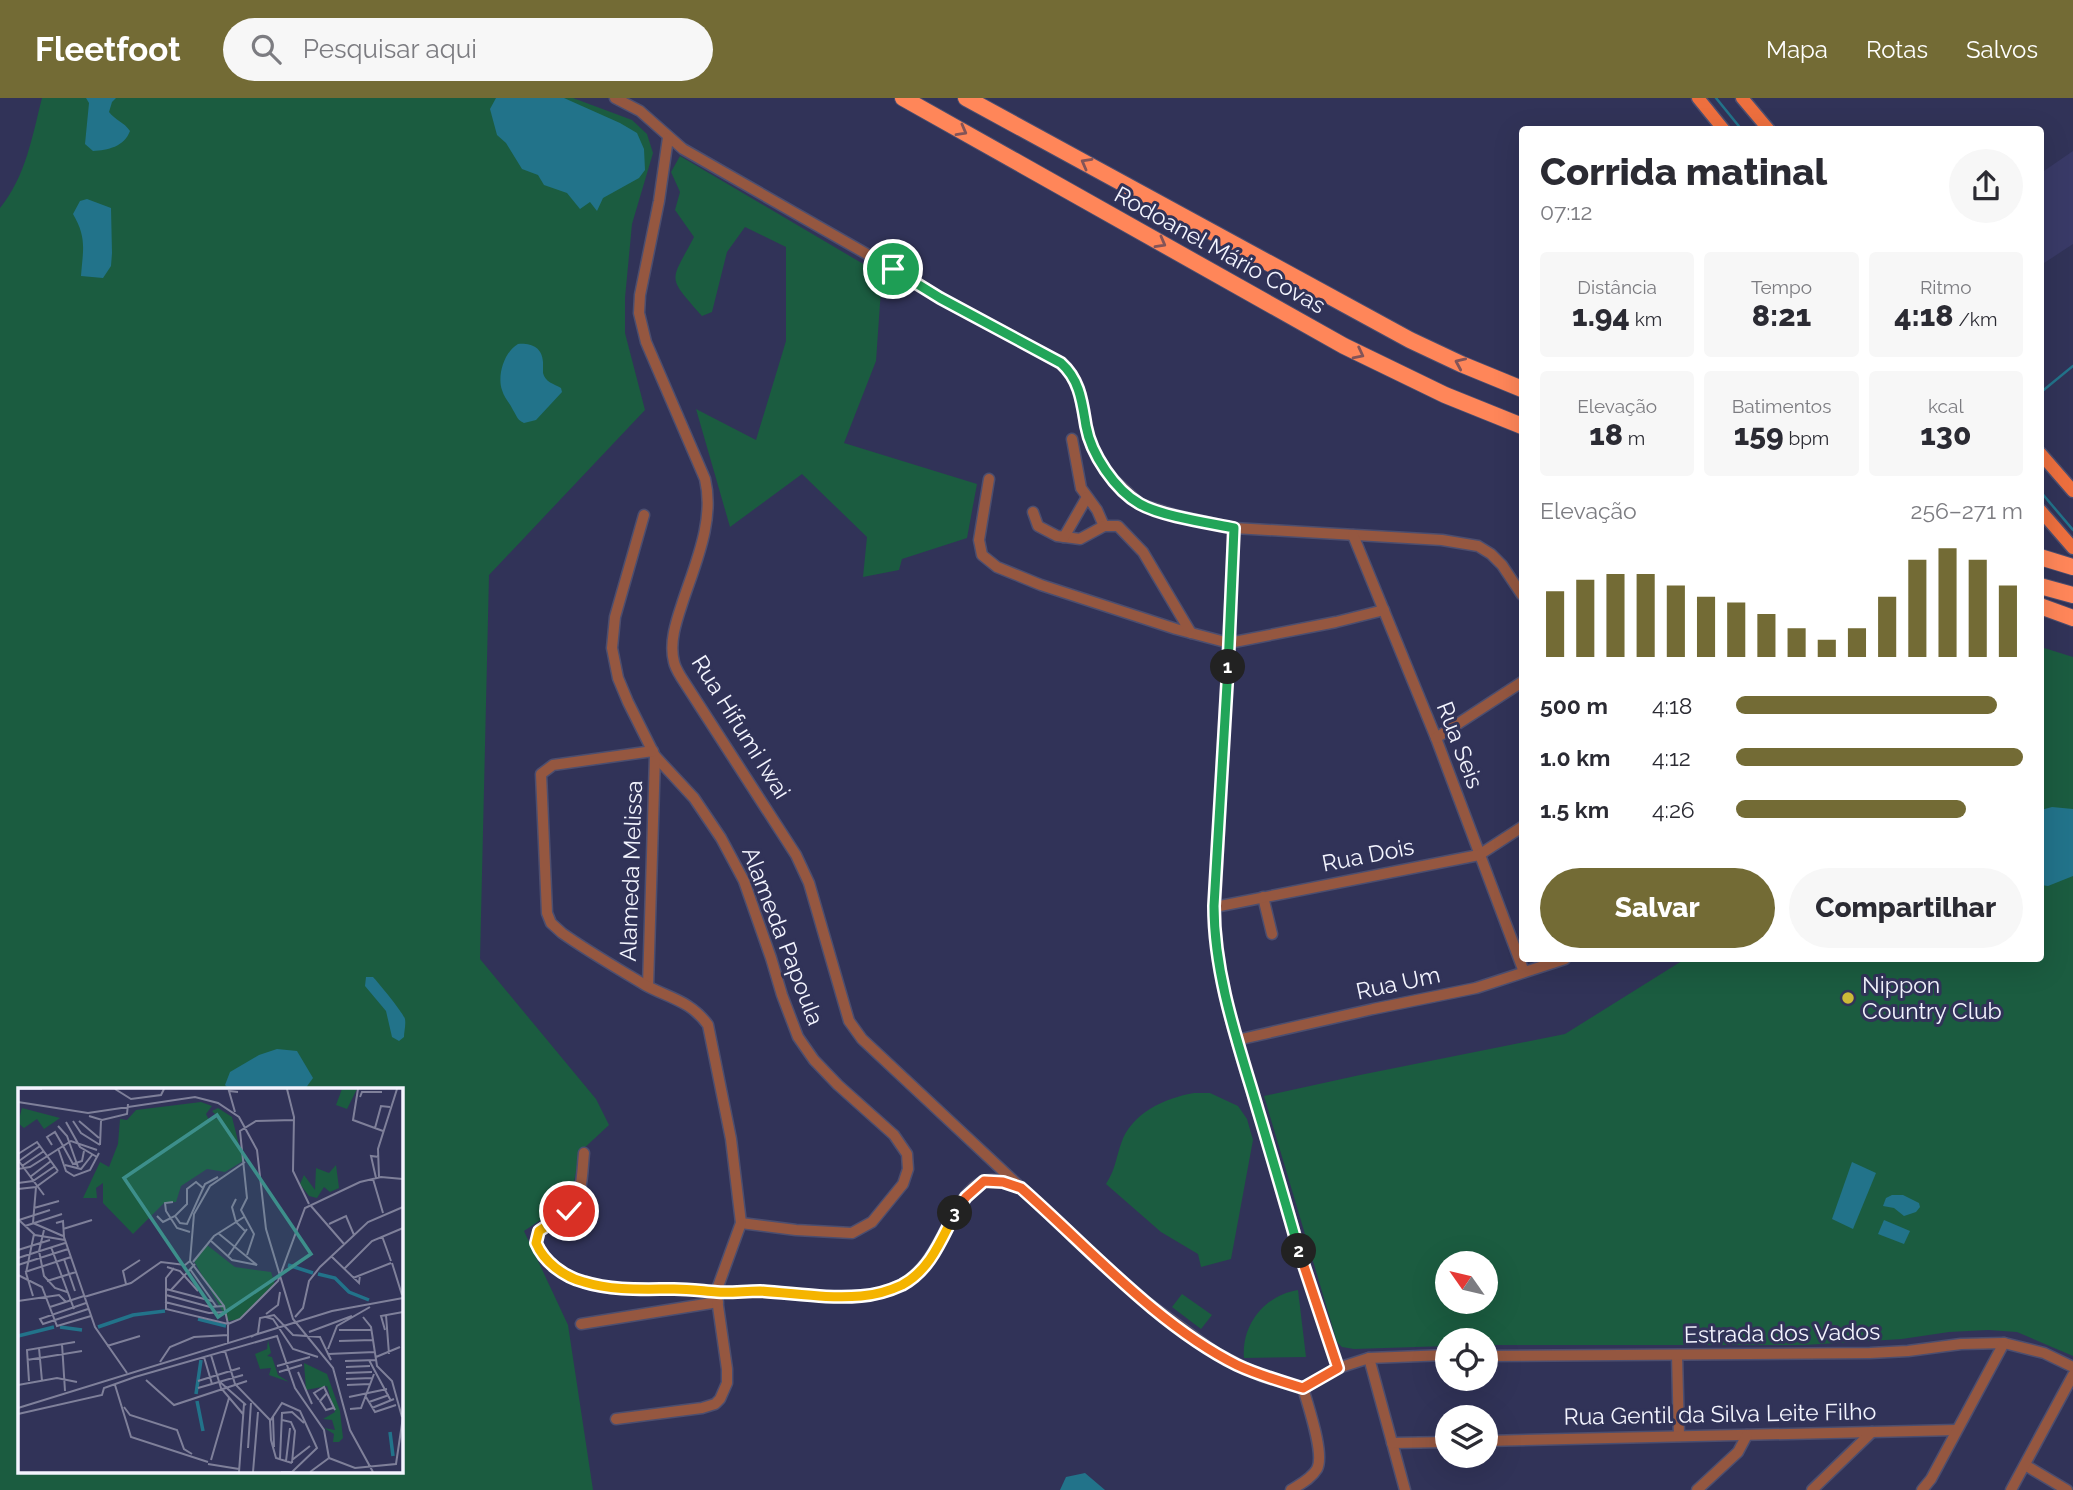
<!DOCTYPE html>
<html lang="pt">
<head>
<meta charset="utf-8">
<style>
  body { margin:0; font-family:Raleway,sans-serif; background:#f7f7f7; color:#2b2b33; height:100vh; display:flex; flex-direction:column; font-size:26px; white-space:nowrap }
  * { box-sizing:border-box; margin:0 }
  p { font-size:23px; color:#7c7c81 }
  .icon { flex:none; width:38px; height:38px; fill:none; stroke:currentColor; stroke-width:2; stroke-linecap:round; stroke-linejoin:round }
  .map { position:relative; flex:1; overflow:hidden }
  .panel { position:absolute; left:1519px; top:28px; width:525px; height:836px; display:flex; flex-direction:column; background:#fff; border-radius:7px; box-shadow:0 7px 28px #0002 }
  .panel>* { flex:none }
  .needle { width:46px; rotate:304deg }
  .tools { position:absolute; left:1435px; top:1153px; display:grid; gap:14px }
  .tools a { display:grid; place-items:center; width:63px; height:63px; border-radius:50%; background:#fff; box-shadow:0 7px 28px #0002; font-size:35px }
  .pin { position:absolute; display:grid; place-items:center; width:60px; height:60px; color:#fff; margin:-30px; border:4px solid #fff; border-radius:50%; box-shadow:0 2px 7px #0007 }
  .km { position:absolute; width:35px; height:35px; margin:-18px; border-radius:50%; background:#222; color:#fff; font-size:19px; line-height:35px; text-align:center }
  .round { display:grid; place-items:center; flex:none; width:74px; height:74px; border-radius:37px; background:#f7f7f7 }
  .headline { display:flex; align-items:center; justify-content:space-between; height:119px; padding:0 21px }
  h1 { font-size:38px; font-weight:800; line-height:52px }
  .stats { display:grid; grid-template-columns:repeat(3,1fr); gap:10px; height:119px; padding:7px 21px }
  .stats div { display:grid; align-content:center; border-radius:7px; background:#f7f7f7; text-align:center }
  .stats b { font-size:30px; font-weight:800 }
  .stats small { font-size:19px; font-weight:400 }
  .stats p { font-size:19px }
  .chart { height:196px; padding:14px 21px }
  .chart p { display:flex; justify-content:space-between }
  .chart svg { width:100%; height:126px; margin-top:7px; stroke:#736b35; stroke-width:6 }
  .cta { display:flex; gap:14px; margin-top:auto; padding:14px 21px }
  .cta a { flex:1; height:80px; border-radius:42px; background:#736b35; color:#fff; font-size:28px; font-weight:800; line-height:80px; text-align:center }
  .cta a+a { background:#f7f7f7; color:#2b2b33 }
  ul { padding:0 21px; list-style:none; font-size:23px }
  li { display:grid; grid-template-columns:112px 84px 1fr; align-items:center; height:52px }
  li i { height:18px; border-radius:9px; background:#736b35 }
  header { display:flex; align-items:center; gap:42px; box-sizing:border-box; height:98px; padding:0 35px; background:#736b35; color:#fff }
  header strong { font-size:33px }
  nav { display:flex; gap:38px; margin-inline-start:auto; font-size:24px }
  .search { width:490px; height:63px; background:#f7f7f7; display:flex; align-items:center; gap:18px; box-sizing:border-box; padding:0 24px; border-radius:38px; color:#7c7c81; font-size:26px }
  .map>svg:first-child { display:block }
</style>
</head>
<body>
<header>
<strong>Fleetfoot</strong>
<div class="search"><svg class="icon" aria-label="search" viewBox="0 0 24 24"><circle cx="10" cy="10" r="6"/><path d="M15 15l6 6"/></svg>Pesquisar aqui</div>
<nav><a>Mapa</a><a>Rotas</a><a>Salvos</a></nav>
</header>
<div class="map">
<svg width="2073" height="1392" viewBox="0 0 2073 1392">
  <rect width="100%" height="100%" fill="#313358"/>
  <polygon fill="#393a67" points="2073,53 2073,146 2041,167 2041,75"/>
  <g fill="#1b5c40" fill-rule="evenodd">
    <path d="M42,0h531l59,22 15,14 6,19 -21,71 -7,74v35l20,77 -156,165 -9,384 116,140 13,26 -29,27 -8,40 -9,13 -39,26 44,94 25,165h-593v-1282c26,-32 32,-71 42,-110zM19,991h382v382h-382z"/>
    <path d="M680,58l202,119 -6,86 -32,82 133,41 -10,54 -65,21 -3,11 -36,7 4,-40 -65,-63 -72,53 -34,-118 60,31 30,-99v-94l-41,-20 -18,25 -15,60 -10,4c-36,-41 -32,-33 -8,-79l-19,-27 5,-18 -9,-20z"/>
    <path d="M2041,549l32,10v699l-56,-24 -29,-2 -39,2 -47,7 -98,6h-318v-5h-39v6l-93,3 -12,-2 -5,-5 -73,-246 96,-21 205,-41 120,-75h355zM1447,1166h39v38h-39z"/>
    <path d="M1194,995h16l28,13 9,13 6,21 -22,119 -30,8 -3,-13 -37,-22 -55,-48c10,-16 9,-23 15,-40 10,-31 44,-46 73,-51z"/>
    <path d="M1298,1192l8,67 -62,1c-3,-33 21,-63 54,-68z"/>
    <polygon points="1182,1196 1212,1217 1201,1231 1172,1209"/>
  </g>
  <g fill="#22738a">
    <path d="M86,0h30l-4,4 -3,10c6,8 15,10 21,19 -6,16 -22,19 -37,20l-8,-7 4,-41z"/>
    <polygon points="496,0 564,0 620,25 637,35 644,51 645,72 639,80 603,100 597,113 590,104 580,111 567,95 544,87 538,77 522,71 506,45 497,37 490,11"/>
    <path d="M87,101l24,9 1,45 -1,13 -8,12 -22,-2c2,-27 6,-38 -8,-62l7,-13z"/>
    <path d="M518,246c13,-1 24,3 25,18 0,1 0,11 0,11 2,9 11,11 18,15l1,4 -26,28 -12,3c-7,-3 -7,-7 -11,-13 -3,-7 -9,-12 -11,-20 -5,-14 2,-38 16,-46z"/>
    <polygon points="2052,709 2073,711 2073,778 2048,788 2041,787 2041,712"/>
    <path d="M366,879h7c5,5 31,37 32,42 1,6 -1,13 -1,18l-5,4 -7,-4 -6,-26 -21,-25z"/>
    <polygon points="277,951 297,953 313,980 305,991 229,991 225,987 230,974 259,957"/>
    <polygon points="1852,1064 1876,1075 1853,1131 1832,1121"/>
    <polygon points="1892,1097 1903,1097 1919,1105 1920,1109 1916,1114 1904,1118 1894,1110 1883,1108 1886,1100"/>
    <polygon points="1884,1122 1910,1133 1904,1146 1878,1136"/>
    <polygon points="1085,1375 1105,1392 1060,1392 1066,1379"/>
  </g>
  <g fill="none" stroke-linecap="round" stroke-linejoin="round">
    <g stroke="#22738a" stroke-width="2.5">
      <polyline points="1716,0 1742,32"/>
      <polyline points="2040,295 2073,268"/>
      <polyline points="2040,393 2073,432"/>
    </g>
    <defs>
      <g id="minor">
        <polyline points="615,0 640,13 683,51 893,171 940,200 1061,265 1070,274 1078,288 1087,333 1092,349 1100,364 1112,380 1140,406 1175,417 1234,430 1442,442 1478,448 1491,456 1502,467 1522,497"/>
        <path d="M668,40l-9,63 -19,94 -1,18 7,29 59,137c10,42 -10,85 -23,125 -6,18 -13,39 -8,58 1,5 4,10 7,15l115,178 13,28 40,138 13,18 233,218 50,44 71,52 45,23 42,12"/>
        <polyline points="1072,341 1081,390 1097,412 1104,428"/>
        <polyline points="989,381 979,442 982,457 997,469 1041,487 1176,531 1229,545 1336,524 1384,512"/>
        <polyline points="1033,414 1038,428 1057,438 1080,441 1104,428 1118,428 1143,454 1191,535"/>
        <polyline points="644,417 615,519 612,550 618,580 628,604 655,658 694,700 721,740 744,783 771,860 782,897 798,939 814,962 838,987 894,1037 907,1056 908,1071 903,1086 872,1124 852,1135 796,1132 741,1125"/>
        <path d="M1234,430l-19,379c-1,74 26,147 47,217 24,82 48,163 76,244"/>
        <polyline points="1353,437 1436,640 1524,874"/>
        <polyline points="1064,439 1087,399"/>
        <polyline points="1436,640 1522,584"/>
        <polyline points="1263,799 1272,836"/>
        <polyline points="1215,809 1479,757 1522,729"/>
        <polyline points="648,888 655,658"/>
        <polyline points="1237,942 1373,911 1476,890 1565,861"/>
        <path d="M584,1055c-2,18 -1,47 -16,60 -9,7 -21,11 -29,18l-3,12c8,19 28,33 47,39 31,10 64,6 95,7 13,0 25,2 37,3 14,1 29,-1 43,-1 34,1 71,9 106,5 12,-1 24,-5 35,-10 44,-21 51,-92 85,-105 10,-4 22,2 31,5"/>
        <polyline points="581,1226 718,1204"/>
        <polyline points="1677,1257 1679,1338"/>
        <polyline points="1486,1258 1870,1255 1908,1253 1961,1246 2004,1245 2044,1255 2073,1269"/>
        <polyline points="1369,1260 1405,1392"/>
        <polyline points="1303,1290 1338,1270 1369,1260 1447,1257"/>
        <path d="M616,1321l86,-11 13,-4 5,-5 7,-16v-14l-11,-77 25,-69 -10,-84 -23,-114c-17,-24 -39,-27 -63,-40 -28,-17 -56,-33 -83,-52l-11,-10 -4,-10 -6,-139 12,-9 100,-14"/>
        <polyline points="1486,1343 1956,1332"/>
        <polyline points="1392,1345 1447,1344"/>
        <polyline points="2025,1367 2067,1392"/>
        <path d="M1291,1392c9,-6 20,-11 26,-21 8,-15 -9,-63 -14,-81"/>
        <polyline points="1697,1392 1738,1354 1747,1337"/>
        <polyline points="1812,1392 1872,1334"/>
        <polyline points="1922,1392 1931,1381 2004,1245"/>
        <polyline points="2011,1392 2073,1277"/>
      </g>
      <g id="major">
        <polyline points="1698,0 1724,32"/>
        <polyline points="1742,0 1769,32"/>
        <polyline points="2040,355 2073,393"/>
        <polyline points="2040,412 2073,450"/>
      </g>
      <g id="highway">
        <polyline points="903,0 1344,248 1445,297 1522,328"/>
        <polyline points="966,0 1410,242 1461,266 1522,291"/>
        <polyline points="2040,459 2073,469"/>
        <polyline points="2040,488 2073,497"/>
        <polyline points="2040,508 2073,520"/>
      </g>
    </defs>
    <use href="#minor" stroke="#4c4e6f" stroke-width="13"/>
    <use href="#major" stroke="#4c4e6f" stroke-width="15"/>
    <use href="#highway" stroke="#4c4e6f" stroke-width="18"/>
    <use href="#minor" stroke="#955740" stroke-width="10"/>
    <use href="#major" stroke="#ed6f3e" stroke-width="12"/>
    <use href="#highway" stroke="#ff8659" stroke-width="16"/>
  </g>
  <defs><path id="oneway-chevron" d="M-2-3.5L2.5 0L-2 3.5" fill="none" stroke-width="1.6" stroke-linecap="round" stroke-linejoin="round" transform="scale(1.75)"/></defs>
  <g stroke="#835458">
    <use href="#oneway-chevron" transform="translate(962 33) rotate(29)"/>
    <use href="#oneway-chevron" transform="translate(1086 65) rotate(-151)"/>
    <use href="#oneway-chevron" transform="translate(1161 145) rotate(29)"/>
    <use href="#oneway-chevron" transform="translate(1359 256) rotate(27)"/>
    <use href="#oneway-chevron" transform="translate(1460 265) rotate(-156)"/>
  </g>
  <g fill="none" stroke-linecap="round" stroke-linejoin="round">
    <defs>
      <path id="split-1" d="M893,171l47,29 121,65c19,17 21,39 25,63 5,28 29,64 54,78 21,12 69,19 94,24l-6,139"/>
      <path id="split-2" d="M1228,569l-14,239c0,63 20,125 38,184 16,54 32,107 47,161"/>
      <path id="split-3" d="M955,1115l11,-16 18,-16 19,1 18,6c67,59 136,137 216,177 21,10 43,16 66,23l35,-20 -39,-117"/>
      <path id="split-4" d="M569,1113l-30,20 -3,12c8,19 28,34 48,39 29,9 60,7 90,7 15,0 29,2 43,3 14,1 28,-1 43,-1 33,2 68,8 101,5 14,-1 28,-5 41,-11 28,-15 39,-45 53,-72"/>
    </defs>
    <use href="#split-1" stroke="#fff" stroke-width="14"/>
    <use href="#split-2" stroke="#fff" stroke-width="14"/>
    <use href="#split-3" stroke="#fff" stroke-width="14"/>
    <use href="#split-4" stroke="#fff" stroke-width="14"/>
    <use href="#split-1" stroke="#22a559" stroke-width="9"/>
    <use href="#split-2" stroke="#22a559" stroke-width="9"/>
    <use href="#split-3" stroke="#f0652b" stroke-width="9"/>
    <use href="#split-4" stroke="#f5b400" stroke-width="9"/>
  </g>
  <circle fill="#ccb938" stroke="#313358" stroke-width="2.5" cx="1848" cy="900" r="7"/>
  <g text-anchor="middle" stroke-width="6" stroke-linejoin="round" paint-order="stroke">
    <g font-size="23" fill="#f3f4fe" stroke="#313358">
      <text transform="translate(1220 152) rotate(29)" y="8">Rodoanel Mário Covas</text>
      <text transform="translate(741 629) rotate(58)" y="8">Rua Hifumi Iwai</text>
      <text transform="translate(1460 647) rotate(69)" y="8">Rua Seis</text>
      <text transform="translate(1368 757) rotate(-11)" y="8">Rua Dois</text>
      <text transform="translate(631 773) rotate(-88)" y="8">Alameda Melissa</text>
      <text transform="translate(783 838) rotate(69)" y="8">Alameda Papoula</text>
      <text transform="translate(1398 885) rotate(-12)" y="8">Rua Um</text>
      <text transform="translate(1782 1235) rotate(-1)" y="8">Estrada dos Vados</text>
      <text transform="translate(1720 1316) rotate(-1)" y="8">Rua Gentil da Silva Leite Filho</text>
    </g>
    <g font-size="23" fill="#f3f4fe" stroke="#313358" text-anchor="start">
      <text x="1862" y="895">Nippon<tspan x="1862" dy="26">Country Club</tspan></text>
    </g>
  </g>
  <g transform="translate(18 990)">
    <rect width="385" height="385" fill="#313358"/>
    <path d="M324,1h15l-10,20 -11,-4zM183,14l11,4 -6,8 3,6 10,-2 -7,-7 6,-3 14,9 11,44 -18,11 -18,-3 -26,17 -5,16h-11l-32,32 -30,-31v-20l-7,5 1,10h-14l17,-36 9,5 9,-23 2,-25 7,1 9,-10zM4,20l38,10 -16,11 -7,-10 -13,9 -6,-5zM318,77l3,23 -9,4 -6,-5 -7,11 -8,-2 -9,-12 4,-9 11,15 1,-22 13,5zM189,157l28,22 36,5 4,12 -35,35 -12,2 -34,-60zM250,252l3,13 -4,3 5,1 6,18 11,7 -20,-7 2,-7 -11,1 -5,-15 12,-5zM286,275l23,11 13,37 3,27 -4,4h-6l1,-8 -10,-6 11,2 -3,-10 -9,-1 12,-7 -8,-26 -21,4z" fill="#1b5c40"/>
    <path fill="none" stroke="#22738a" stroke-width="3.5" d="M270,177l25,8M300,186l17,4 14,14 20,8M180,231l28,7M42,239l22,3M80,239l35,-12 32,-4M0,248l36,-9M178,306l5,-34M179,313l6,30M372,344l3,24"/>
    <path fill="none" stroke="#7f809a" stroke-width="2" d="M0,1h24M97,1l16,10 30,-4 3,-6M269,1l7,28 -1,54 16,33M340,1l-5,31 30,11M342,9l2,-5h20M0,14l70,11 107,-16 23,6 21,14 18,33 9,79 27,90 40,49 17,62 23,42M217,24l-6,-21 9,1M71,28l13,4 25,-6 1,-10M55,33l8,12 19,12M61,33l20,17M48,34l14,25 17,10M40,38l9,10 11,31M357,40l6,-22 9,1M44,56l11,20 9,-3 2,-10M34,57l-5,-8 8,-5 7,12M82,57l1,-24M40,60l8,23 8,5 16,-6 9,-17M0,66l19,-12 21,29M0,72l26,35M1,73l21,-15M47,77l16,4 11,-14M4,78l22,-15M0,81l12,-2 41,-26 26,9M12,89l21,-16M361,89l-1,-28 19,-60M358,90l-5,-22 8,1M355,91l10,34M0,95l15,-2 22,-15M0,101l18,-2 22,-16M218,111l-4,8 4,15 9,9M155,114l-8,1 1,8 11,17 13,4M293,118l33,38M16,120l25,-7M139,128l6,6 12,-6 12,-12v-15l9,-7 7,6M157,128l5,7 7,1 18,-40 13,-7M1,132l31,-10M2,133l15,14 30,5M15,135l3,-36M15,135l30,13M38,135l7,-2 1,16 31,90 32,46M311,136l17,-8 8,19M7,138l37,-12M45,141l29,-9M26,142l-5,21 5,25 11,12 12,4M364,148l9,25M192,152l22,20 25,5 -39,-32M33,159l23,62M0,162l32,-10M229,167l7,-21 -13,-24 6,-12 -7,-67 16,-10 38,-1M210,168l19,-27M313,168l28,27 1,-8M0,170l47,-15M46,171l11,32M172,173l4,-47 16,-28 35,-24M175,174l21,-26 30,-19M374,175l10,32M0,177l50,-16M149,179l13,4 18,20M156,180l-8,10v31l62,15 -4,-18 -34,-45M172,181l26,37M326,181l28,-28 31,-13M7,184l46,-15M0,187l24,12 15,39 34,-10M335,190l38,-15M29,193l29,-9M108,196l-3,-13 17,-11M148,201l46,12M153,202l24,-26M148,207l44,12 14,-1M15,208l-7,-23 8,-39M66,209l47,-14 30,-21 24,3 5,-4M0,213l41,-6 7,7M147,214l44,11 17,-1M68,215l-46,16 3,5 45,-15M32,219l34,-11M248,226l12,-9 2,-13M368,227l3,39M248,229l7,2 20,30 25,8M277,229l8,-9 6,-27 11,-14 48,-45 35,-15M345,229l8,10 6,39 15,15 10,36M321,242h32M367,242l-4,-14 22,-4M291,244l43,-16M233,249l7,-4 2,-15 14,-3 19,20 27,2 11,23M321,253l34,-1M210,255v-19l12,-5 38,-38 27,-73 55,-26 21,-5 22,2M44,256l3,47M89,258l33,-10M21,260l3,33M310,261l9,-23 33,-19M207,263l10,33 35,36M310,266l47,-2M193,267l10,33 22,26M186,269l8,27M358,269l24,-10M9,272l55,-9M351,272l22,41M327,273l31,-1M142,274l10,-15 24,-10 34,-2M259,278l33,-9M328,279l24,-1M261,284l23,-7M280,284l14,32M328,285l26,-1M117,289l142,-41 18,52 29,42 5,28M328,291l26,-1M128,292l28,25 73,-24M11,293l-2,-31 48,-8M180,293l42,-13M202,294l26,23M0,297l39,-7 20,4M97,297l16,52 77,25M329,297l23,-1M180,300l45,-13M309,305l-7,8 6,9 7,-2M331,309l38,-8M348,309l9,15 21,-7M301,312l-5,-7 10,-6 11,23M351,314l20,-7M106,319l6,8 47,15 7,19 8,5M0,320l314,-97 71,-13M354,320l22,-9M332,321l11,-1 13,-34M0,326l84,-19 2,-7 31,-11M255,328l1,31M264,332l9,2 4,9 -3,32M230,360l3,-45M311,370l26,10 41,-4 7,-47M262,371l2,-46 10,-1 12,11M193,372l18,-62M274,372l18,-14M268,373l4,-33M190,376l31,5M221,384l5,-68M235,384l5,-60M263,384h11l25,-24 -17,-37 -18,-8 -12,18 1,19 5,18 16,5M292,384l19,-14"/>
    <path fill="#3d8f8b" fill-opacity="0.15" stroke="#3d8f8b" stroke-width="3.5" d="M199,27l94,139 -93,63 -94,-139z"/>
    <rect width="385" height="385" fill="none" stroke="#f3f4fe" stroke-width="3.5"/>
  </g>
</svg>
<div class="tools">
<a><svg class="needle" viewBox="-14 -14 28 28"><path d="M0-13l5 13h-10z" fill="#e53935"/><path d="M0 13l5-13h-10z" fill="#7c7c81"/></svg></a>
<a><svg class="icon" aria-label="locate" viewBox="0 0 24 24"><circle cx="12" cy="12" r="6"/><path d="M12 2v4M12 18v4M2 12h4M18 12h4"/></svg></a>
<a><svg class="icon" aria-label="layers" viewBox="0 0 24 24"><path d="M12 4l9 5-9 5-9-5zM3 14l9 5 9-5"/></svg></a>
</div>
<div class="pin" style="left:893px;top:171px;background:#1e9e55"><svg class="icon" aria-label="arrive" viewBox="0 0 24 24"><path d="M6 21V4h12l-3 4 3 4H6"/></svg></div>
<div class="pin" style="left:569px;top:1113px;background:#d93025"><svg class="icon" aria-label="check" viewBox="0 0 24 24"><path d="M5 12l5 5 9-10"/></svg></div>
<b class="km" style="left:1228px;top:569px">1</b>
<b class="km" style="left:1299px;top:1153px">2</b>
<b class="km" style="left:955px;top:1115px">3</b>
<section class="panel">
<div class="headline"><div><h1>Corrida matinal</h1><p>07:12</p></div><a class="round"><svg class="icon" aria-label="share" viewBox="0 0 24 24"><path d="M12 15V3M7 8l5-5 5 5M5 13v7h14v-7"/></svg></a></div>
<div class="stats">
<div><p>Distância</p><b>1.94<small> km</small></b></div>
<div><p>Tempo</p><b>8:21</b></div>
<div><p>Ritmo</p><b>4:18<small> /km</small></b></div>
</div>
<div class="stats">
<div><p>Elevação</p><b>18<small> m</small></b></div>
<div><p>Batimentos</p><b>159<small> bpm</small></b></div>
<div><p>kcal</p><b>130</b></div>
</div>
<div class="chart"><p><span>Elevação</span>256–271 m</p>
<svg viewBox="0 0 160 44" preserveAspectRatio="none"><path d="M5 44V21M15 44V17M25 44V15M35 44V15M45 44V19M55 44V23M65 44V25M75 44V29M85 44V34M95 44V38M105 44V34M115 44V23M125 44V10M135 44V6M145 44V10M155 44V19"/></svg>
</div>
<ul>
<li><b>500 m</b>4:18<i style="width:91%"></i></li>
<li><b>1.0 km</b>4:12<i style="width:100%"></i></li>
<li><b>1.5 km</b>4:26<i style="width:80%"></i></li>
</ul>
<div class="cta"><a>Salvar</a><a>Compartilhar</a></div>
</section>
</div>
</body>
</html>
